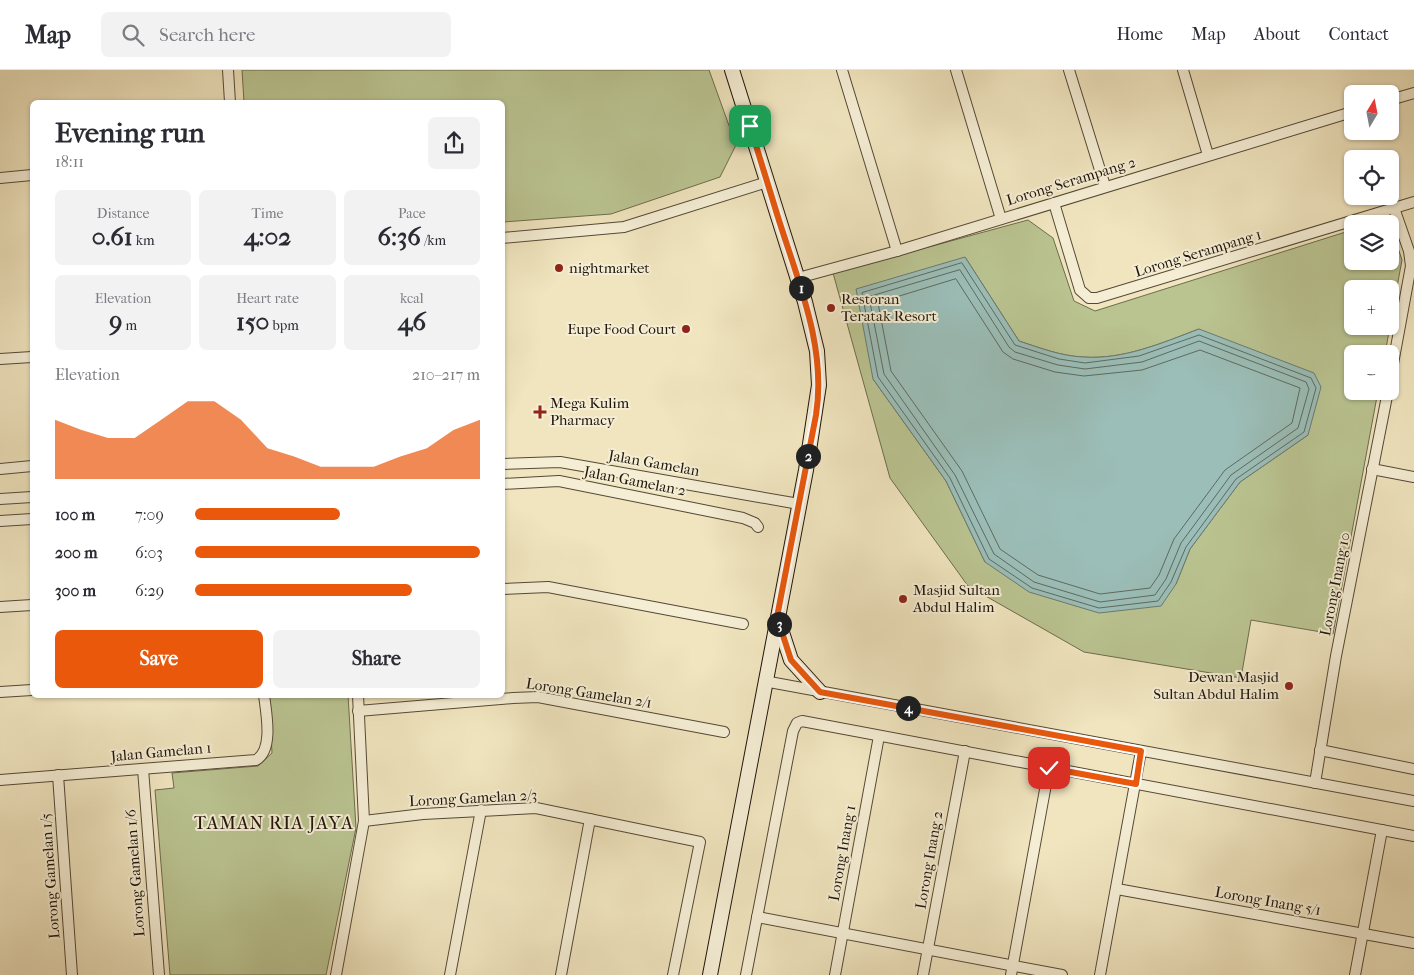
<!DOCTYPE html>
<html lang="en">
<head>
<meta charset="utf-8">
<style>
  body { margin:0; font-family:"IM FELL French Canon",serif; background:#f2f2f3; color:#2b2b33; height:100vh; display:flex; flex-direction:column; font-size:19px; white-space:nowrap }
  * { box-sizing:border-box; margin:0 }
  p { font-size:16px; color:#7c7c81 }
  .icon { flex:none; width:28px; height:28px; fill:none; stroke:currentColor; stroke-width:2; stroke-linecap:round; stroke-linejoin:round }
  .map { position:relative; flex:1; overflow:hidden }
  .details { position:absolute; left:30px; top:30px; width:475px; height:598px; display:flex; flex-direction:column; background:#fff; border-radius:8px; box-shadow:0 1px 4px #0004 }
  .details>* { flex:none }
  .needle { width:32px; rotate:10deg }
  .buttons { position:absolute; left:1344px; top:15px; display:grid; gap:10px }
  .buttons a { display:grid; place-items:center; width:55px; height:55px; border-radius:8px; background:#fff; box-shadow:0 1px 4px #0004; font-size:25px }
  .pin { position:absolute; display:grid; place-items:center; width:42px; height:42px; color:#fff; margin:-21px; border-radius:10px; box-shadow:0 2px 8px #0006 }
  .km { position:absolute; width:25px; height:25px; margin:-12px; border-radius:50%; background:#222; color:#fff; font-size:14px; line-height:25px; text-align:center }
  .round { display:grid; place-items:center; flex:none; width:52px; height:52px; border-radius:8px; background:#f2f2f3 }
  .overview { display:flex; align-items:center; justify-content:space-between; height:85px; padding:0 25px }
  h1 { font-size:28px; font-weight:700; line-height:38px }
  .metrics { display:grid; grid-template-columns:repeat(3,1fr); gap:8px; height:85px; padding:5px 25px }
  .metrics div { display:grid; align-content:center; border-radius:8px; background:#f2f2f3; text-align:center }
  .metrics b { font-size:25px; font-weight:700 }
  .metrics small { font-size:14px; font-weight:400 }
  .metrics p { font-size:14px }
  .chart { height:140px; padding:10px 25px }
  .chart p { display:flex; justify-content:space-between }
  .chart svg { width:100%; height:90px; margin-top:5px; fill:#ea580c; opacity:.7 }
  .button { display:flex; gap:10px; margin-top:auto; padding:10px 25px }
  .button a { flex:1; height:58px; border-radius:8px; background:#ea580c; color:#fff; font-size:20px; font-weight:700; line-height:58px; text-align:center }
  .button a+a { background:#f2f2f3; color:#2b2b33 }
  ul { padding:0 25px; list-style:none; font-size:16px }
  li { display:grid; grid-template-columns:80px 60px 1fr; align-items:center; height:38px }
  li i { height:12px; border-radius:6px; background:#ea580c }
  header { display:flex; align-items:center; gap:30px; box-sizing:border-box; height:70px; padding:0 25px; background:#fff; border-bottom:1px solid #e1e1e2 }
  header strong { font-size:24px }
  nav { display:flex; gap:28px; margin-inline-start:auto; font-size:18px }
  .search { width:350px; height:45px; background:#f2f2f3; display:flex; align-items:center; gap:12px; box-sizing:border-box; padding:0 18px; border-radius:8px; color:#7c7c81; font-size:19px }
  .map>svg:first-child { display:block }
</style>
</head>
<body>
<header>
<strong>Map</strong>
<div class="search"><svg class="icon" aria-label="search" viewBox="0 0 24 24"><circle cx="10" cy="10" r="6"/><path d="M15 15l6 6"/></svg>Search here</div>
<nav><a>Home</a><a>Map</a><a>About</a><a>Contact</a></nav>
</header>
<div class="map">
<svg width="1414" height="905" viewBox="0 0 1414 905">
  <rect width="100%" height="100%" fill="#f0e5bf"/>
  <filter id="stains"><feTurbulence type="fractalNoise" baseFrequency=".004" numOctaves="4"/><feColorMatrix values="0 0 0 0 .2 0 0 0 0 .09 0 0 0 0 .02 0 0 0 .5 -.17"/></filter>
  <radialGradient id="worn" r=".72"><stop offset=".6" stop-color="#630" stop-opacity="0"/><stop offset="1" stop-color="#630" stop-opacity=".3"/></radialGradient>
  <g fill="#bac491" stroke="#6d6c4d" fill-rule="evenodd">
    <polygon points="242,0 709,0 736,75 720,107 611,144 503,152 502,32 244,32"/>
    <path d="M1388,148l14,42 -12,65v-36h-38v37h38l-5,28h-33v37h26l-45,243 -82,-14 -10,58 -157,-26 -116,-66 -78,-108 -57,-205 195,-53 25,18 21,63 21,10 257,-81v31h38v-37h-19zM965,187l54,84c21,7 42,15 64,16 40,3 79,-14 116,-28l109,106 -68,47 -50,67 -14,35 -191,-22 -39,-81 -73,-102z"/>
    <polygon points="269,625 348,625 356,758 326,905 170,905 155,720 174,718 172,703 258,696 272,683"/>
  </g>
  <path fill="#9bbeb8" stroke="#6a7a72" d="M965,187l54,84c21,7 42,15 64,16 40,3 79,-14 116,-28l115,44 7,14 -13,48 -68,47 -50,67 -14,35 -15,22 -62,7 -70,-21 -44,-30 -39,-81 -73,-102 -17,-90z"/>
  <g fill="none" stroke-linecap="round" stroke-linejoin="round">
    <g stroke="#5e6a60" stroke-width="1">
      <polygon points="962,193 1015,275 1059,289 1085,293 1139,286 1199,265 1311,308 1316,318 1304,362 1236,409 1186,477 1171,512 1158,531 1099,538 1032,518 989,489 950,408 878,307 862,223"/>
      <polygon points="960,200 1009,277 1015,282 1058,295 1085,299 1142,292 1199,271 1306,312 1309,319 1298,358 1231,405 1181,473 1166,509 1155,525 1100,532 1034,512 994,484 955,405 884,304 869,227"/>
      <polygon points="956,209 1003,282 1013,289 1055,302 1084,306 1142,300 1200,280 1300,318 1292,353 1225,400 1174,469 1159,505 1150,518 1100,524 1038,505 1000,479 962,401 891,301 878,233"/>
    </g>
    <defs>
      <g id="minor">
        <polyline points="228,0 230,32"/>
        <polyline points="842,0 897,181"/>
        <polyline points="956,0 1001,149"/>
        <polyline points="1069,0 1105,116"/>
        <polyline points="1183,0 1208,85"/>
        <polyline points="1390,30 1414,23"/>
        <polyline points="0,108 32,105"/>
        <polyline points="1054,133 1080,220 1089,228 1097,228 1414,132"/>
        <polyline points="502,168 624,157 767,112"/>
        <polyline points="798,208 897,181 1352,42"/>
        <polyline points="0,289 32,287"/>
        <polyline points="1390,310 1411,196 1409,181 1394,138"/>
        <polyline points="502,394 560,392 799,434"/>
        <polyline points="0,399 32,396"/>
        <polyline points="1372,399 1414,407"/>
        <polyline points="502,414 559,411 743,448 755,453 758,457"/>
        <polyline points="0,429 32,427"/>
        <polyline points="0,451 32,449"/>
        <polyline points="502,519 548,517 743,554"/>
        <polyline points="0,537 32,535"/>
        <polyline points="764,611 1414,731"/>
        <polyline points="0,622 32,620"/>
        <polyline points="358,641 513,628 538,627 724,662"/>
        <polyline points="1320,680 1414,699"/>
        <polyline points="143,699 159,905"/>
        <polyline points="58,705 72,905"/>
        <path d="M0,710l256,-20c18,-10 10,-48 8,-65"/>
        <polyline points="1315,713 1336,586 1388,321"/>
        <polyline points="364,751 423,744 536,738 700,772 673,905"/>
        <polyline points="1117,819 1414,873"/>
        <polyline points="757,847 1062,905"/>
        <polyline points="336,905 364,751 358,625"/>
        <polyline points="450,905 481,740"/>
        <polyline points="561,905 590,749"/>
        <polyline points="746,905 793,661 797,653 802,651 1414,766"/>
        <polyline points="835,905 879,666"/>
        <polyline points="923,905 965,681"/>
        <polyline points="1011,905 1049,698"/>
        <polyline points="1100,905 1141,681"/>
        <polyline points="1355,905 1382,760"/>
      </g>
      <g id="secondary">
        <polyline points="778,550 791,590 820,622"/>
        <polyline points="710,905 806,400 819,315 817,281 805,232 732,0"/>
      </g>
    </defs>
    <use href="#minor" stroke="#544936" stroke-width="12"/>
    <use href="#secondary" stroke="#201509" stroke-width="16"/>
    <use href="#minor" stroke="#f5eed5" stroke-width="10"/>
    <use href="#secondary" stroke="#f5eed5" stroke-width="14"/>
  </g>
  <g fill="none" stroke-linecap="round" stroke-linejoin="round">
    <defs>
      <path id="route" d="M750,56c9,29 18,59 27,88 20,65 50,132 39,201l-39,202 14,43 29,32 321,59 -5,33 -87,-16"/>
    </defs>
    <use href="#route" stroke="#fff" stroke-width="10"/>
    <use href="#route" stroke="#ea580c" stroke-width="6"/>
  </g>
  <g fill="#8f2418" stroke="#f5eed5" stroke-width="2">
    <circle cx="559" cy="198" r="5"/>
    <circle cx="831" cy="238" r="5"/>
    <circle cx="686" cy="259" r="5"/>
    <path d="M537.5 334.5h5v5h5v5h-5v5h-5v-5h-5v-5h5z"/>
    <circle cx="903" cy="529" r="5"/>
    <circle cx="1289" cy="616" r="5"/>
  </g>
  <g text-anchor="middle" stroke-width="4" stroke-linejoin="round" paint-order="stroke">
    <g font-size="15" fill="#201509" stroke="#f5eed5">
      <text transform="translate(1071 111) rotate(-17)" y="5">Lorong Serampang 2</text>
      <text transform="translate(1198 183) rotate(-17)" y="5">Lorong Serampang 1</text>
      <text transform="translate(654 393) rotate(10)" y="5">Jalan Gamelan</text>
      <text transform="translate(635 411) rotate(11)" y="5">Jalan Gamelan 2</text>
      <text transform="translate(1335 514) rotate(-79)" y="5">Lorong Inang 10</text>
      <text transform="translate(589 623) rotate(9)" y="5">Lorong Gamelan 2/1</text>
      <text transform="translate(161 682) rotate(-5)" y="5">Jalan Gamelan 1</text>
      <text transform="translate(473 728) rotate(-3)" y="5">Lorong Gamelan 2/3</text>
      <text transform="translate(842 783) rotate(-80)" y="5">Lorong Inang 1</text>
      <text transform="translate(929 790) rotate(-80)" y="5">Lorong Inang 2</text>
      <text transform="translate(135 803) rotate(-94)" y="5">Lorong Gamelan 1/6</text>
      <text transform="translate(50 806) rotate(-94)" y="5">Lorong Gamelan 1/5</text>
      <text transform="translate(1268 831) rotate(10)" y="5">Lorong Inang 5/1</text>
    </g>
    <g font-size="15" fill="#201509" stroke="#f5eed5" text-anchor="start">
      <text x="569" y="203">nightmarket</text>
      <text x="841" y="234">Restoran<tspan x="841" dy="17">Teratak Resort</tspan></text>
      <text x="676" y="264" text-anchor="end">Eupe Food Court</text>
      <text x="550" y="338">Mega Kulim<tspan x="550" dy="17">Pharmacy</tspan></text>
      <text x="913" y="525">Masjid Sultan<tspan x="913" dy="17">Abdul Halim</tspan></text>
      <text x="1279" y="612" text-anchor="end">Dewan Masjid<tspan x="1279" dy="17">Sultan Abdul Halim</tspan></text>
    </g>
    <g font-size="18" letter-spacing="1" fill="#201509" stroke="#f5eed5">
      <text x="274" y="759">TAMAN RIA JAYA</text>
    </g>
  </g>
  <rect width="100%" height="100%" filter="url(#stains)"/>
  <rect width="100%" height="100%" fill="url(#worn)"/>
</svg>
<div class="buttons">
<a><svg class="needle" viewBox="-14 -14 28 28"><path d="M0-13l5 13h-10z" fill="#e53935"/><path d="M0 13l5-13h-10z" fill="#7c7c81"/></svg></a>
<a><svg class="icon" aria-label="locate" viewBox="0 0 24 24"><circle cx="12" cy="12" r="6"/><path d="M12 2v4M12 18v4M2 12h4M18 12h4"/></svg></a>
<a><svg class="icon" aria-label="layers" viewBox="0 0 24 24"><path d="M12 4l9 5-9 5-9-5zM3 14l9 5 9-5"/></svg></a>
<a>+</a>
<a>−</a>
</div>
<div class="pin" style="left:750px;top:56px;background:#1e9e55"><svg class="icon" aria-label="arrive" viewBox="0 0 24 24"><path d="M6 21V4h12l-3 4 3 4H6"/></svg></div>
<div class="pin" style="left:1049px;top:698px;background:#d93025"><svg class="icon" aria-label="check" viewBox="0 0 24 24"><path d="M5 12l5 5 9-10"/></svg></div>
<b class="km" style="left:801px;top:218px">1</b>
<b class="km" style="left:808px;top:386px">2</b>
<b class="km" style="left:779px;top:554px">3</b>
<b class="km" style="left:908px;top:638px">4</b>
<section class="details">
<div class="overview"><div><h1>Evening run</h1><p>18:11</p></div><a class="round"><svg class="icon" aria-label="share" viewBox="0 0 24 24"><path d="M12 15V3M7 8l5-5 5 5M5 13v7h14v-7"/></svg></a></div>
<div class="metrics">
<div><p>Distance</p><b>0.61<small> km</small></b></div>
<div><p>Time</p><b>4:02</b></div>
<div><p>Pace</p><b>6:36<small> /km</small></b></div>
</div>
<div class="metrics">
<div><p>Elevation</p><b>9<small> m</small></b></div>
<div><p>Heart rate</p><b>150<small> bpm</small></b></div>
<div><p>kcal</p><b>46</b></div>
</div>
<div class="chart"><p><span>Elevation</span>210–217 m</p>
<svg viewBox="0 0 160 44" preserveAspectRatio="none"><path d="M0 44V15L10 20L20 24L30 24L40 15L50 6L60 6L70 15L80 29L90 33L100 38L110 38L120 38L130 33L140 29L150 20L160 15V44z"/></svg>
</div>
<ul>
<li><b>100 m</b>7:09<i style="width:51%"></i></li>
<li><b>200 m</b>6:03<i style="width:100%"></i></li>
<li><b>300 m</b>6:29<i style="width:76%"></i></li>
</ul>
<div class="button"><a>Save</a><a>Share</a></div>
</section>
</div>
</body>
</html>
